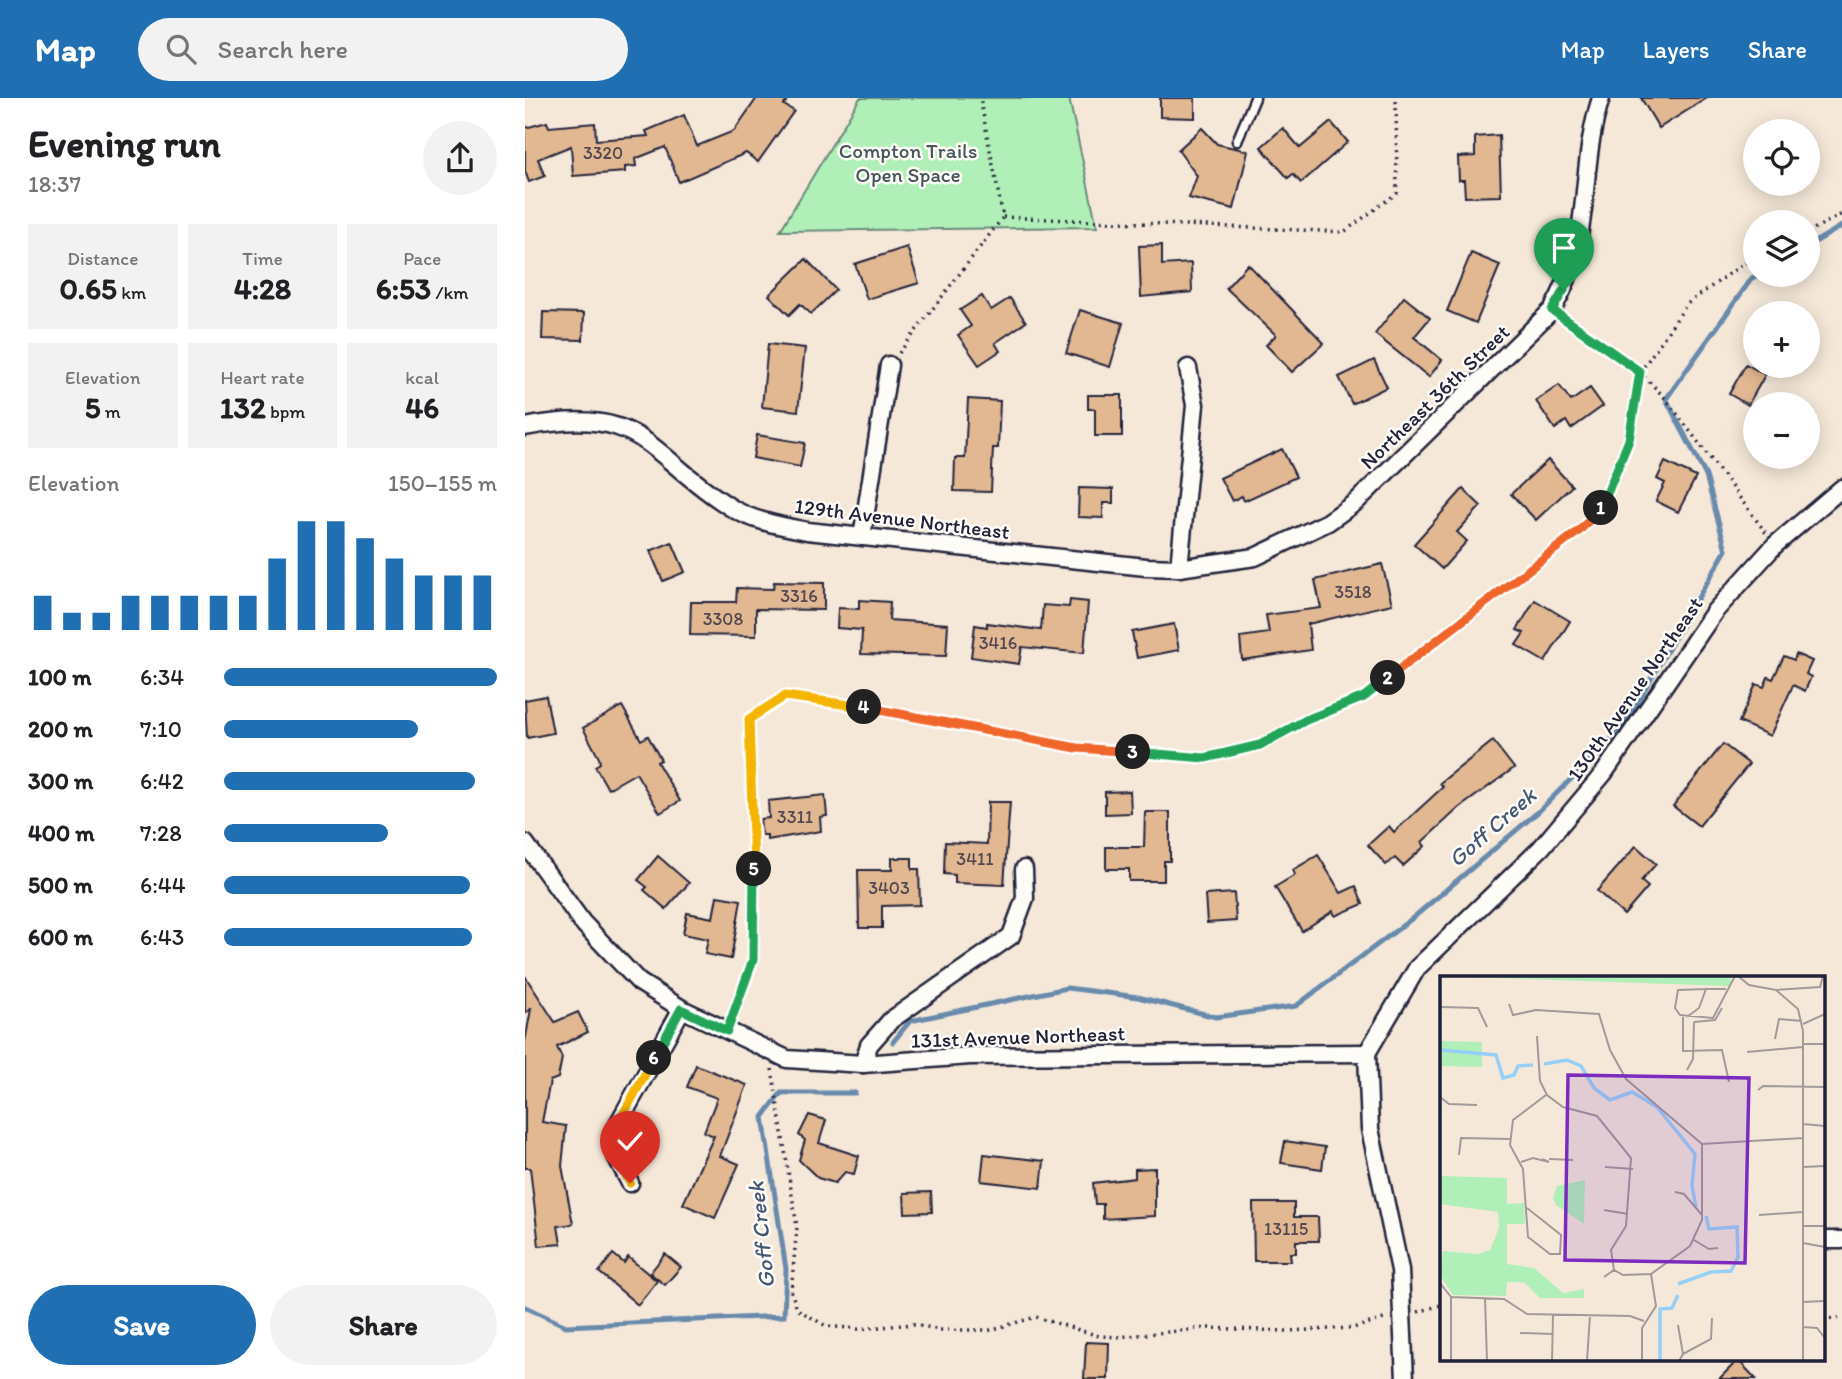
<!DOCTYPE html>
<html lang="en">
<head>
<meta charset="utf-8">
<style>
  body { margin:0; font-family:Itim,sans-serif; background:#f2f2f2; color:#202124; height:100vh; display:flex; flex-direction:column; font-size:26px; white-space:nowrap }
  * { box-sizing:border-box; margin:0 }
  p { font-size:23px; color:#757577 }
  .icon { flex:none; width:38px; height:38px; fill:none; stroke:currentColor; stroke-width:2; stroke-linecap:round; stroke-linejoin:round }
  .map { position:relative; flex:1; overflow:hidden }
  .side { display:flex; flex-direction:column; background:#fff; width:525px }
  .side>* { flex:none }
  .controls { position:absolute; left:1218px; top:21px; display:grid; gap:14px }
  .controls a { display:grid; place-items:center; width:77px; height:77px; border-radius:50%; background:#fff; box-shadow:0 4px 18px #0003; font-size:35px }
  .pin { position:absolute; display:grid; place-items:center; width:60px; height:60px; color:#fff; margin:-72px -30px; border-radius:50% 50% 50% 0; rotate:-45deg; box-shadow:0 0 7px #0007 }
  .pin .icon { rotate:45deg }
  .km { position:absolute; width:35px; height:35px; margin:-18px; border-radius:50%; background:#222; color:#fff; font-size:19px; line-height:35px; text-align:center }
  .round { display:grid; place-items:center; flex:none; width:74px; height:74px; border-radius:37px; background:#f2f2f2 }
  .overview { display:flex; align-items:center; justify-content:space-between; height:119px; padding:0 28px }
  h1 { font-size:38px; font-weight:700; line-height:52px }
  .metrics { display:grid; grid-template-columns:repeat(3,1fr); gap:10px; height:119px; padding:7px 28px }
  .metrics div { display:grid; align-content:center; border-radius:0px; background:#f2f2f2; text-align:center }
  .metrics b { font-size:30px; font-weight:700 }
  .metrics small { font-size:19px; font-weight:400 }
  .metrics p { font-size:19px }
  .chart { height:196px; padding:14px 28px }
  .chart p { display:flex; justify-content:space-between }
  .chart svg { width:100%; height:126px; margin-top:7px; stroke:#1f6fb2; stroke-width:6 }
  .cta { display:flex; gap:14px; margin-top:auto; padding:14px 28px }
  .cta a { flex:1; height:80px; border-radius:42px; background:#1f6fb2; color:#fff; font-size:28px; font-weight:700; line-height:80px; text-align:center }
  .cta a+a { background:#f2f2f2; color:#202124 }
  ul { padding:0 28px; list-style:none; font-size:23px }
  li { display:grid; grid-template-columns:112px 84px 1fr; align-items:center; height:52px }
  li i { height:18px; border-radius:9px; background:#1f6fb2 }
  header { display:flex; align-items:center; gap:42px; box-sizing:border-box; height:98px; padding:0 35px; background:#1f6fb2; color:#fff }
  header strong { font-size:33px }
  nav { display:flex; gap:38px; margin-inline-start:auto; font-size:24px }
  .search { width:490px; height:63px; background:#f2f2f2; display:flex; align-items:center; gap:18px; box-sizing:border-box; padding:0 24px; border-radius:38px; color:#757577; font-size:26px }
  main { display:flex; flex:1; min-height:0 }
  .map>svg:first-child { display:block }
</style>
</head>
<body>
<header>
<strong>Map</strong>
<div class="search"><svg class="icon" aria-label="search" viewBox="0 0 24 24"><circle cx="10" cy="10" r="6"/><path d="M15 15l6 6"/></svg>Search here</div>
<nav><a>Map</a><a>Layers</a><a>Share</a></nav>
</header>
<main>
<section class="side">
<div class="overview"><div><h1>Evening run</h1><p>18:37</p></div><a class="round"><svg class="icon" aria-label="share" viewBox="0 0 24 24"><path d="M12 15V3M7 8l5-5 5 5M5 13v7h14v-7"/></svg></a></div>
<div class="metrics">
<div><p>Distance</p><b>0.65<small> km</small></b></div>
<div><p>Time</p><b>4:28</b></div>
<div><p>Pace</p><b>6:53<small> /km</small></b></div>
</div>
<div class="metrics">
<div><p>Elevation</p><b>5<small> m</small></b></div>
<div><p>Heart rate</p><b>132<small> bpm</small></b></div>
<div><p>kcal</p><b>46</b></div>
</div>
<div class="chart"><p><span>Elevation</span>150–155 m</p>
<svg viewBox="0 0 160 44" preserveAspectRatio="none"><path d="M5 44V32M15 44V38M25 44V38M35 44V32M45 44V32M55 44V32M65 44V32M75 44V32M85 44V19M95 44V6M105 44V6M115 44V12M125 44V19M135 44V25M145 44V25M155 44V25"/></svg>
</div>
<ul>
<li><b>100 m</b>6:34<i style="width:100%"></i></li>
<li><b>200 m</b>7:10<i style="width:71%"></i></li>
<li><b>300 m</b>6:42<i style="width:92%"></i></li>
<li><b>400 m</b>7:28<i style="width:60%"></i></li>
<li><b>500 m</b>6:44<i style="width:90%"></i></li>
<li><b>600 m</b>6:43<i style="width:91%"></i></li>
</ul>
<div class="cta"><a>Save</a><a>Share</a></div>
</section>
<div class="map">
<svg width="1317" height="1281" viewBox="0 0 1317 1281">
  <rect width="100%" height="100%" fill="#f5e8d9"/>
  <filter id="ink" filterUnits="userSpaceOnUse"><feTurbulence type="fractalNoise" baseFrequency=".0143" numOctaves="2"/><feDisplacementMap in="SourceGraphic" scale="14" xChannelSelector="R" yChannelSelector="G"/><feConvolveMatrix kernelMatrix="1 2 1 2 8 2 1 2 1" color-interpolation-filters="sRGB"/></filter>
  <g filter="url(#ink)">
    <polygon fill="#b0f0b8" stroke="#69897a" stroke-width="2" points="335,0 544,0 572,129 255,133"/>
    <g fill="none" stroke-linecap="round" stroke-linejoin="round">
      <g stroke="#688aac" stroke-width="5">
        <polyline points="1283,148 1317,128"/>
        <polyline points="368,944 385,923 542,890 613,899 691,919 771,908 889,819 1014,713 1097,630 1201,452 1181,378 1141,301 1227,180 1233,177"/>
        <polyline points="0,1209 41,1228 259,1218 261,1171 238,1019 256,995 330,995"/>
      </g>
    </g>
    <g fill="#e2b892" stroke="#22223b" stroke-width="2">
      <polygon points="232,0 264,0 259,7 269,13 233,64 221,55 154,84 140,49 110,61 111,68 100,69 100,74 48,78 46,48 13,61 20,78 4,84 0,73 0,30 22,24 24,29 70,25 71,42 123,38 121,33 159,17 172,48 209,33"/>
      <polygon points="635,0 670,0 670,20 635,19"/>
      <polygon points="1116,0 1182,0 1134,30"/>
      <polygon points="806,24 823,44 776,85 768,76 763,80 736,49 758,30 775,50"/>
      <polygon points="677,30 692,46 723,53 709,111 664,100 672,78 653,52"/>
      <polygon points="974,37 976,98 940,99 939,82 934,82 933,59 950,58 950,39"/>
      <polygon points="637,147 637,167 666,165 667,194 616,199 614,148"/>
      <polygon points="382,149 394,185 342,201 330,166"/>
      <polygon points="946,155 975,167 951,225 922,213"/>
      <polygon points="281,161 311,192 286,216 275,206 264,217 244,197"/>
      <polygon points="723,166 799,245 767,274 741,247 751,237 701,190"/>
      <polygon points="457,198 466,212 485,200 501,224 470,245 475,253 454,267 433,237 446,228 435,212"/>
      <polygon points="879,199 905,220 889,239 917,262 904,279 850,236"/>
      <polygon points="555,212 598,225 585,269 541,255"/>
      <polygon points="18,214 59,215 58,242 17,241"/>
      <polygon points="243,246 280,250 273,313 237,309"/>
      <polygon points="849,262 862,289 827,306 814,279"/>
      <polygon points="1221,266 1240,277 1223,307 1204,296"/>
      <polygon points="1034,287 1046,303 1065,290 1078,308 1046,331 1041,323 1030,331 1011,303"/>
      <polygon points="563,297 597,297 597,338 570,338 570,311 563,311"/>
      <polygon points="443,301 475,303 473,350 468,350 466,394 429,393 430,360 440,360"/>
      <polygon points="232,337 280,345 275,369 228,360"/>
      <polygon points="757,351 771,379 719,403 717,398 707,403 695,380"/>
      <polygon points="1023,362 1047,388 1011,422 986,396"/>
      <polygon points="1140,364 1171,379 1153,414 1131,403 1140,385 1132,381"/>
      <polygon points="554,390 588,391 588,405 578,405 578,420 553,419"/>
      <polygon points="938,391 956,408 932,434 942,443 917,471 889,446"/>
      <polygon points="147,444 160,474 138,483 125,453"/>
      <polygon points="857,466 867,506 783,526 786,552 717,562 715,539 744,535 741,517 796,510 790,482"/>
      <polygon points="249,484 299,485 299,512 231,511 231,538 165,537 166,504 211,504 212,490 248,491"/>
      <polygon points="334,502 365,504 364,522 423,526 421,558 336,556 337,532 312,530 313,510 334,511"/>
      <polygon points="545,502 563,504 559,555 497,549 494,566 446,559 450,527 462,529 462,525 516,532 518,507 544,509"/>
      <polygon points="1010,502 1045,523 1020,564 991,547 999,535 992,532"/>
      <polygon points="649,526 654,552 612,560 607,534"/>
      <polygon points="1271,556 1287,563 1281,576 1286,579 1280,593 1268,587 1245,638 1214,624 1231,586 1239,589 1243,579 1248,581 1259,558 1269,562"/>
      <polygon points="21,598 28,635 2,640 0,602"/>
      <polygon points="97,608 116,642 123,638 136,662 132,664 155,703 135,715 111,675 83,691 70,668 75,665 74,660 58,630"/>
      <polygon points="968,643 989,670 934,710 897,744 900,748 878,768 870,760 861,767 843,747 864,728 869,734 918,689 915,685"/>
      <polygon points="1198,646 1224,666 1174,728 1148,708"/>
      <polygon points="605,693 606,715 580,716 580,694"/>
      <polygon points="300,697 302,718 295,719 296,733 242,742 242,737 237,737 235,721 244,720 243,703"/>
      <polygon points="463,704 485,704 479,787 430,785 430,777 419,776 420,744 462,746"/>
      <polygon points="620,714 645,714 645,763 639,763 639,783 604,783 604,771 581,771 581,749 619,749"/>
      <polygon points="1111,748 1131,766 1116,783 1123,789 1099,817 1072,793"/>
      <polygon points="793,757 816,795 831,788 838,806 810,818 808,813 777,833 750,789 770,777 768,772"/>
      <polygon points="133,758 164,785 141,811 119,792 122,789 113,782"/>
      <polygon points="367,760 387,760 387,771 394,771 395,807 357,808 357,830 334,830 333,772 367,772"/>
      <polygon points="709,795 711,823 682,825 680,797"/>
      <polygon points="192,798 216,802 206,861 180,856 183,841 158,836 162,815 188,820"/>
      <polygon points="0,878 30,924 53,914 63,934 32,949 37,960 33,980 25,983 17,1024 41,1028 37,1068 48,1126 33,1128 36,1146 14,1148 5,1070 0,1070 0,944 6,911 0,915"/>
      <polygon points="171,967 222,987 195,1058 214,1066 190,1120 158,1106 189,1038 179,1034 192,1000 162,989"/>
      <polygon points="284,1017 301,1022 294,1045 334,1058 329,1076 320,1074 310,1085 293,1080 274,1062 280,1042 274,1037"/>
      <polygon points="760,1043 800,1049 797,1071 756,1065"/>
      <polygon points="459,1056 519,1063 516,1090 456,1083"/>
      <polygon points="630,1070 630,1118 578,1121 578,1106 570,1106 568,1085 610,1080 610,1071"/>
      <polygon points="406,1094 407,1114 380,1115 379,1095"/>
      <polygon points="728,1105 769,1105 769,1119 793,1119 794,1143 771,1143 771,1155 765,1155 766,1163 729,1163"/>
      <polygon points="88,1156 99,1165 103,1159 132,1183 113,1207 74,1174"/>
      <polygon points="140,1156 156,1169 140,1187 125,1175"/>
      <polygon points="561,1244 584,1245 583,1281 559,1281"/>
      <polygon points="1213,1262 1231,1281 1194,1281"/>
    </g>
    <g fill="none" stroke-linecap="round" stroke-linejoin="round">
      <defs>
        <polyline id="lane" points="712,43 730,0"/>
        <g id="street">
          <path d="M0,329c120,-23 119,25 205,80 22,14 52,19 77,24l339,36 33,1 76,-11 73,-35 28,-20 196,-192c43,-73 25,-138 49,-212"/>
          <polyline points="337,439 364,267"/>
          <polyline points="654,470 670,307 663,270"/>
          <polyline points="0,745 57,824 114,884 157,911 262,961 338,966 445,958 842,955"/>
          <polyline points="842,955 892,870 1016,750 1079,675 1190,513 1250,447 1317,390"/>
          <polyline points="842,955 845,1031 875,1172 880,1281"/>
          <polyline points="338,966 344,947 366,922 486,838 500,800 499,771"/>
          <polyline points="105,1085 91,1058 94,1024 157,911"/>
          <polyline points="1298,1142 1317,1142"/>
        </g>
      </defs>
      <use href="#lane" stroke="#22223b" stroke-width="13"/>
      <use href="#street" stroke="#22223b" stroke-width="21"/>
      <g stroke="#22223b" stroke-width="3.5" stroke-dasharray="2 5" stroke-linecap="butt">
        <polyline points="478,119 819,134 872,95 871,0"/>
        <polyline points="1283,134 1317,116"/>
        <polyline points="1040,221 1115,274 1141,301 1241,435"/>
        <polyline points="374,255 478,119 455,0"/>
        <polyline points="208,919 227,862 229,768 224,621 260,598 380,615 423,626 552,650 680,660 735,647 781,622 839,599 947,512 1055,432 1075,412 1103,343 1115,274 1162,206 1215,168 1230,160"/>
        <polyline points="247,971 272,1129 266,1193 272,1211 301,1228 333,1231 389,1226 415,1232 465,1232 511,1219 574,1238 593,1239 682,1230 762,1233 828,1230 862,1220"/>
        <polyline points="893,1214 916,1207"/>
        <polyline points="1298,1221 1317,1220"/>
      </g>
      <use href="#lane" stroke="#fdfcf7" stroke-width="8"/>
      <use href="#street" stroke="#fdfcf7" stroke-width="16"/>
    </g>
  </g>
  <g fill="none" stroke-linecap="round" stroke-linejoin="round" filter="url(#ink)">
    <defs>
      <polyline id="split-1" points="1039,192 1027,212 1115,274 1104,342 1076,410"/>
      <polyline id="split-2" points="863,580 1055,432 1076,410"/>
      <polyline id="split-3" points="608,654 680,660 735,647 781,622 839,599 863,580"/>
      <polyline id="split-4" points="339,609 552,650 608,654"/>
      <polyline id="split-5" points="229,771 224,621 260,598 339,609"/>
      <polyline id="split-6" points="129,960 156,911 202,933 228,862 229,771"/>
      <polyline id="split-7" points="105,1085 91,1058 94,1024 129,960"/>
    </defs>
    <use href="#split-1" stroke="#fff" stroke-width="14"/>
    <use href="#split-2" stroke="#fff" stroke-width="14"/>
    <use href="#split-3" stroke="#fff" stroke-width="14"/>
    <use href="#split-4" stroke="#fff" stroke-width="14"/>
    <use href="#split-5" stroke="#fff" stroke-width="14"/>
    <use href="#split-6" stroke="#fff" stroke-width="14"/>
    <use href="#split-7" stroke="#fff" stroke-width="14"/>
    <use href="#split-1" stroke="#22a559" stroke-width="9"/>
    <use href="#split-2" stroke="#f0652b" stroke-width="9"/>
    <use href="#split-3" stroke="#22a559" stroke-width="9"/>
    <use href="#split-4" stroke="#f0652b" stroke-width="9"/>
    <use href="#split-5" stroke="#f5b400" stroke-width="9"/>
    <use href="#split-6" stroke="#22a559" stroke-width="9"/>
    <use href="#split-7" stroke="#f5b400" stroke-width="9"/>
  </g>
  <g text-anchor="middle" stroke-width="5" stroke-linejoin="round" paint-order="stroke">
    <g font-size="18" fill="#524851">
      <text x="78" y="61">3320</text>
      <text x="828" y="500">3518</text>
      <text x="274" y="504">3316</text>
      <text x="198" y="527">3308</text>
      <text x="473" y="551">3416</text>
      <text x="270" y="725">3311</text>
      <text x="450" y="767">3411</text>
      <text x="364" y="796">3403</text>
      <text x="761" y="1137">13115</text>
    </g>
    <g font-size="21" fill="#46565a" stroke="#fdfcf7">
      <text x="383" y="60">Compton Trails<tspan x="383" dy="24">Open Space</tspan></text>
    </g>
    <g font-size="21" fill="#22223b" stroke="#fdfcf7">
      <text transform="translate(910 299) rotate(-44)" y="7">Northeast 36th Street</text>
      <text transform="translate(377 421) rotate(7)" y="7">129th Avenue Northeast</text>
      <text transform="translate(1110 591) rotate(-55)" y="7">130th Avenue Northeast</text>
      <text transform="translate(493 939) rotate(-2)" y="7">131st Avenue Northeast</text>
    </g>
    <g font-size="23" font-style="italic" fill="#455673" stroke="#fdfcf7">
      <text transform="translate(967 729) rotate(-41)" y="8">Goff Creek</text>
      <text transform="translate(236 1137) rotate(-96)" y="8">Goff Creek</text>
    </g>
  </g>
  <g transform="translate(915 878)">
    <rect width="385" height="385" fill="#f5e8d9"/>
    <path d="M0,0h291l-1,10zM0,65l42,1v25l-42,-1zM0,200l67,2v26l17,-1 1,21h-18v40l27,4 29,25 21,-4v9h-44l-15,-15 -10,-1h-8l-1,14 -53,-1 -13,-20 3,-24 35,3 12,-4 9,-22 -1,-16 -58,-8zM145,204l-1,44 -28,-19 -3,-7 4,-12z" fill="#b0f0b8"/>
    <path fill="none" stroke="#97d0f7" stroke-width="3.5" d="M0,74l56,5 7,23 11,-3 4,-9 15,-1M104,88l23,-4 14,6 13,22 16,12 22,-8 25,15 38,47 -3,32 4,21M238,308l33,-12 20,-1 7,-14 -1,-30 -28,2 -3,-13M220,385v-52l12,-1 6,-13"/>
    <path fill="none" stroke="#a1999a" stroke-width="2" d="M298,0l11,9 27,5 44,-3 3,-11M266,13l-28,1 -3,18 5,7 33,3 22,-42M336,14l22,19 5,22v330M69,28l4,11 23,-5 63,4 11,36 16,29 76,65M0,31l38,1 9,19M243,41v34l39,-1 7,32M247,41l12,-9 7,-19h20M254,46l21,-2 7,-12M363,48l22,-10M97,60l3,45 7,14 16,12 34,9 34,42 -5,68 -15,24 3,20M335,63l4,-20 23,2M363,68h22M307,76l56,-5M247,94l6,-11 1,-37M318,114l5,-4 62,1M0,121l9,7 28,1M363,148l22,2M262,168l101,-6M19,179l2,-17 49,1M109,183l24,1M81,186l12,-4 16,4 -7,-3M165,191l28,2M363,191l22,-1M235,216l9,2 18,21M87,232l34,27 -1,19h-10l-22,-17 -5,-68 -13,-24 3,-25 33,-25M164,234l24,4M319,239l44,-3M363,250h22M254,264l15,9 9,-1M363,267l22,4M164,301l10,-7 9,5 28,-1 39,-28 12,-26v-76M0,307l11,14v64M11,321l53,2 23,15 103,2 14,5M45,322l2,63M363,326l22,-1M238,349l5,29 -4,7M363,351l14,1 7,9M80,357l33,1M243,378l28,-15 1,-21M112,385l1,-47M147,385l3,-46M202,385v-33l14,-22 -5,-32"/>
    <path fill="#7b2cbf" fill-opacity="0.15" stroke="#7b2cbf" stroke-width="3.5" d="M128,99l181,3 -4,185 -180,-3z"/>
    <rect width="385" height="385" fill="none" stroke="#22223b" stroke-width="3.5"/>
  </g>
</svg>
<div class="controls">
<a><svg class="icon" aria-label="locate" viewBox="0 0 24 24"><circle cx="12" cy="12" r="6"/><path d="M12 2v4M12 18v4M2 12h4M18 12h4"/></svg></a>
<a><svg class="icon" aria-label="layers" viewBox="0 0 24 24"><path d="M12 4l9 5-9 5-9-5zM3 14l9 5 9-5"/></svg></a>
<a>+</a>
<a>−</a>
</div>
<div class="pin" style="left:1039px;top:192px;background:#1e9e55"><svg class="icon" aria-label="arrive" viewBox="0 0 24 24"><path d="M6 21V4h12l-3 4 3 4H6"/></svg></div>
<div class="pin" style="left:105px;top:1085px;background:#d93025"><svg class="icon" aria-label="check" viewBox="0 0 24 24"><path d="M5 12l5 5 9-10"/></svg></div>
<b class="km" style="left:1076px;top:410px">1</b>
<b class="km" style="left:863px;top:580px">2</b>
<b class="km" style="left:608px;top:654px">3</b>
<b class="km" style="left:339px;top:609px">4</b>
<b class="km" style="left:229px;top:771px">5</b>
<b class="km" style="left:129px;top:960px">6</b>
</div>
</main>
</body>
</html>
